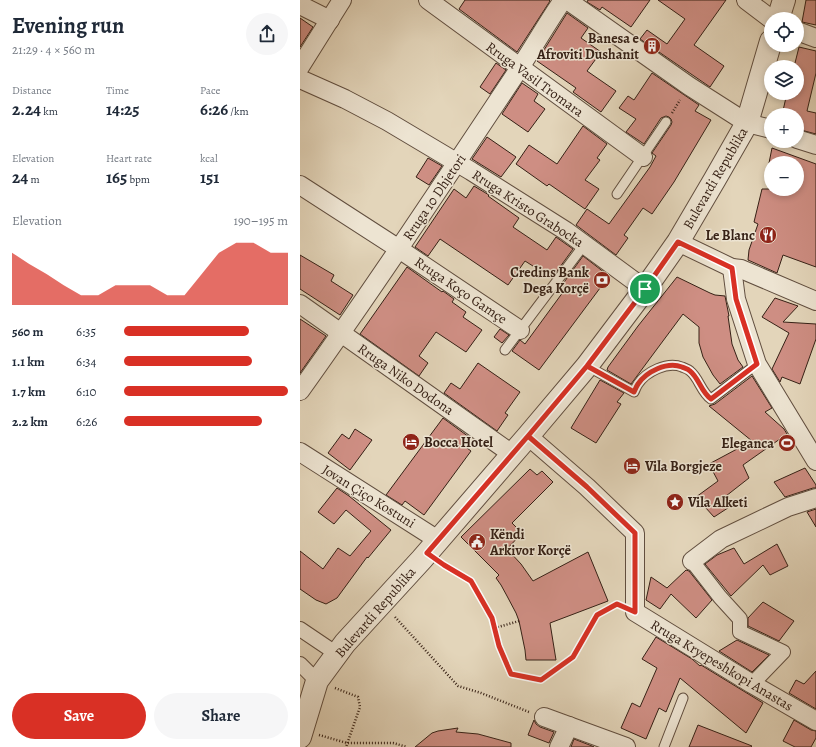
<!DOCTYPE html>
<html lang="en">
<head>
<meta charset="utf-8">
<style>
  body { margin:0; font-family:Alegreya,serif; background:#f6f6f7; color:#1f2937; height:100vh; display:flex; flex-direction:column; font-size:15px; white-space:nowrap }
  * { box-sizing:border-box; margin:0 }
  p { font-size:13px; color:#747a83 }
  .icon { flex:none; width:22px; height:22px; fill:none; stroke:currentColor; stroke-width:2; stroke-linecap:round; stroke-linejoin:round }
  .map { position:relative; flex:1; overflow:hidden }
  .side { display:flex; flex-direction:column; background:#fff; width:300px }
  .side>* { flex:none }
  .controls { position:absolute; left:464px; top:12px; display:grid; gap:8px }
  .controls a { display:grid; place-items:center; width:40px; height:40px; border-radius:50%; background:#fff; box-shadow:0 2px 6px #0003; font-size:20px }
  .pin { position:absolute; display:grid; place-items:center; width:34px; height:34px; color:#fff; margin:-17px; border:2px solid #fff; border-radius:50%; box-shadow:0 1px 4px #0007 }
  .round { display:grid; place-items:center; flex:none; width:42px; height:42px; border-radius:21px; background:#f6f6f7 }
  .head { display:flex; align-items:center; justify-content:space-between; height:68px; padding:0 12px }
  h1 { font-size:22px; font-weight:700; line-height:30px }
  .figures { display:grid; grid-template-columns:repeat(3,1fr); gap:6px; height:68px; padding:4px 12px }
  .figures div { display:grid; align-content:center }
  .figures b { font-size:17px; font-weight:700 }
  .figures small { font-size:11px; font-weight:400 }
  .figures p { font-size:11px }
  .chart { height:112px; padding:8px 12px }
  .chart p { display:flex; justify-content:space-between }
  .chart svg { width:100%; height:72px; margin-top:4px; fill:#d93025; opacity:.7 }
  .primary-button { display:flex; gap:8px; margin-top:auto; padding:8px 12px }
  .primary-button a { flex:1; height:46px; border-radius:24px; background:#d93025; color:#fff; font-size:16px; font-weight:700; line-height:46px; text-align:center }
  .primary-button a+a { background:#f6f6f7; color:#1f2937 }
  ul { padding:0 12px; list-style:none; font-size:13px }
  li { display:grid; grid-template-columns:64px 48px 1fr; align-items:center; height:30px }
  li i { height:10px; border-radius:5px; background:#d93025 }
  main { display:flex; flex:1; min-height:0 }
  .map>svg:first-child { display:block }
</style>
</head>
<body>
<main>
<section class="side">
<div class="head"><div><h1>Evening run</h1><p>21:29 · 4 × 560 m</p></div><a class="round"><svg class="icon" aria-label="share" viewBox="0 0 24 24"><path d="M12 15V3M7 8l5-5 5 5M5 13v7h14v-7"/></svg></a></div>
<div class="figures">
<div><p>Distance</p><b>2.24<small> km</small></b></div>
<div><p>Time</p><b>14:25</b></div>
<div><p>Pace</p><b>6:26<small> /km</small></b></div>
</div>
<div class="figures">
<div><p>Elevation</p><b>24<small> m</small></b></div>
<div><p>Heart rate</p><b>165<small> bpm</small></b></div>
<div><p>kcal</p><b>151</b></div>
</div>
<div class="chart"><p><span>Elevation</span>190–195 m</p>
<svg viewBox="0 0 160 44" preserveAspectRatio="none"><path d="M0 44V12L10 19L20 25L30 32L40 38L50 38L60 32L70 32L80 32L90 38L100 38L110 25L120 12L130 6L140 6L150 12L160 12V44z"/></svg>
</div>
<ul>
<li><b>560 m</b>6:35<i style="width:76%"></i></li>
<li><b>1.1 km</b>6:34<i style="width:78%"></i></li>
<li><b>1.7 km</b>6:10<i style="width:100%"></i></li>
<li><b>2.2 km</b>6:26<i style="width:84%"></i></li>
</ul>
<div class="primary-button"><a>Save</a><a>Share</a></div>
</section>
<div class="map">
<svg width="516" height="747" viewBox="0 0 516 747">
  <rect width="100%" height="100%" fill="#e3d5ba"/>
  <filter id="stains"><feTurbulence type="fractalNoise" baseFrequency=".005" numOctaves="4"/><feColorMatrix values="0 0 0 0 .2 0 0 0 0 .09 0 0 0 0 .02 0 0 0 .5 -.17"/></filter>
  <radialGradient id="worn" r=".72"><stop offset=".6" stop-color="#630" stop-opacity="0"/><stop offset="1" stop-color="#630" stop-opacity=".3"/></radialGradient>
  <g fill="#ce8e83" stroke="#362116">
    <polygon points="165,0 249,0 250,1 217,52 159,9"/>
    <polygon points="288,0 350,0 331,27 302,7 300,10 287,2"/>
    <polygon points="358,0 426,0 394,45 424,66 410,87 340,39 347,30 367,44 385,19"/>
    <polygon points="506,0 516,0 516,25 502,22"/>
    <polygon points="267,13 288,28 281,38 301,52 287,71 316,91 301,112 273,92 276,88 237,61"/>
    <polygon points="0,18 13,27 0,47"/>
    <polygon points="499,47 516,51 516,73 507,111 516,113 516,134 497,129 497,115 482,115 487,93 497,93 497,67 494,67"/>
    <polygon points="196,63 206,70 190,94 180,87"/>
    <polygon points="352,73 399,105 395,111 411,120 374,182 352,214 343,208 324,235 328,238 316,255 276,225 287,209 309,224 350,167 356,156 352,153 371,125 372,122 371,119 369,117 366,116 361,118 344,144 326,132 336,119 319,108 328,96 334,100"/>
    <polygon points="222,83 238,94 234,101 245,109 228,132 202,114"/>
    <polygon points="283,126 307,144 297,158 300,160 285,180 299,189 285,209 249,184 247,186 216,164 229,145 257,164"/>
    <polygon points="187,137 216,157 201,177 172,159"/>
    <polygon points="472,148 516,164 516,267 483,255 477,273 448,260 449,250 458,224 454,222 462,189 497,189 497,163 469,163"/>
    <polygon points="128,158 142,166 129,185 116,177"/>
    <polygon points="174,186 189,195 188,196 219,218 213,227 247,250 256,237 273,249 252,278 225,261 208,285 140,239 128,256 115,247 154,189 166,198"/>
    <polygon points="0,255 34,275 31,281 53,295 40,315 0,289"/>
    <polygon points="283,256 309,276 239,370 212,351 220,340 225,344 266,288 262,285"/>
    <polygon points="107,267 142,292 143,291 154,299 152,302 166,312 163,317 182,330 166,352 136,332 119,356 128,363 119,376 60,334"/>
    <polygon points="377,277 410,293 415,295 425,296 429,316 428,316 432,344 438,360 443,367 420,384 413,375 403,357 399,343 399,327 383,314 331,384 307,370 308,367 338,326"/>
    <polygon points="475,298 498,306 483,322 516,324 516,339 500,384 482,377 480,382 472,369 489,333 462,317"/>
    <polygon points="0,319 26,336 0,373"/>
    <polygon points="200,329 209,335 202,343 194,337"/>
    <polygon points="178,363 220,392 205,413 208,415 197,431 144,393 151,383 160,389"/>
    <polygon points="452,376 472,408 465,412 484,429 487,434 443,465 449,478 426,496 434,504 414,517 396,497 418,481 409,464 452,441 409,406 415,404"/>
    <polygon points="300,380 324,393 317,402 321,404 296,443 271,428"/>
    <polygon points="143,418 169,437 163,445 171,451 124,515 105,501 102,505 86,495"/>
    <polygon points="55,429 72,440 50,470 28,453 42,434 49,439"/>
    <polygon points="505,468 516,485 516,488 513,488 485,497 474,482"/>
    <polygon points="230,469 237,475 242,471 253,482 212,523 222,533 207,549 221,564 233,581 288,552 308,601 250,623 256,660 226,660 225,650 219,621 216,613 207,596 201,585 196,578 199,575 161,537"/>
    <polygon points="37,488 49,496 91,530 68,558 67,557 37,598 26,604 16,600 0,589 0,551 23,569 38,548 50,556 71,531 46,510 34,524 18,512"/>
    <polygon points="516,509 516,527 507,512"/>
    <polygon points="477,544 488,566 470,575 463,565 431,596 405,564 417,555 434,548 444,564"/>
    <polygon points="386,570 389,571 412,600 396,618 371,594 360,609 346,600 351,577 367,588"/>
    <polygon points="463,602 494,621 479,641 448,626 448,618"/>
    <polygon points="356,637 392,659 400,666 401,665 463,703 446,733 380,678 366,712 359,708 346,739 321,728 332,703 340,707 357,668 342,659"/>
    <polygon points="437,640 469,655 452,672 419,651"/>
    <polygon points="516,671 516,709 489,693 496,680 504,684"/>
    <polygon points="234,720 236,724 240,727 254,732 249,743 228,735"/>
    <polygon points="494,720 511,730 516,731 516,738 511,747 495,747 483,741"/>
    <polygon points="398,725 452,746 451,747 389,747"/>
    <polygon points="158,728 156,732 178,734 211,743 211,747 115,747 132,733 138,731"/>
    <polygon points="274,739 292,746 294,747 271,747"/>
  </g>
  <g fill="none" stroke-linecap="round" stroke-linejoin="round">
    <defs>
      <g id="service">
        <polyline points="317,194 366,122"/>
        <polyline points="205,350 284,245"/>
        <path d="M287,366l47,26c1,-2 2,-5 4,-8 8,-12 29,-23 44,-17 2,1 6,2 8,4 9,7 11,21 21,28l46,-35"/>
        <polyline points="364,747 383,698"/>
      </g>
      <g id="pedestrian">
        <polyline points="392,561 420,597 440,619 440,632 483,652 452,684"/>
        <polyline points="0,629 37,654"/>
        <polyline points="0,664 17,681"/>
      </g>
      <g id="minor">
        <polyline points="128,0 343,157"/>
        <polyline points="267,0 389,86 447,123 471,129"/>
        <polyline points="446,0 471,19"/>
        <polyline points="0,5 30,20"/>
        <polyline points="497,31 516,38"/>
        <polyline points="0,67 42,0"/>
        <polyline points="0,79 45,99 87,121 171,171 266,231 345,289"/>
        <polyline points="497,139 516,145"/>
        <polyline points="0,185 99,249 220,330"/>
        <polyline points="378,242 432,268 441,269 516,301"/>
        <polyline points="432,268 436,299 457,364 516,461"/>
        <polyline points="0,304 212,454"/>
        <path d="M0,391c75,-105 146,-212 217,-319 16,-24 30,-49 46,-72"/>
        <polyline points="228,436 287,487 335,533 335,612 452,684 516,721"/>
        <polyline points="0,452 138,540"/>
        <polyline points="392,561 421,539 488,507 516,498"/>
        <polyline points="244,717 326,747"/>
        <polyline points="259,747 269,726"/>
      </g>
      <g id="tertiary">
        <polyline points="478,19 484,0"/>
        <polyline points="0,737 17,681 45,643 122,559 228,436 287,366 345,289 378,242 415,179 447,123 471,41"/>
      </g>
    </defs>
    <use href="#service" stroke="#614e3f" stroke-width="11"/>
    <use href="#pedestrian" stroke="#614e3f" stroke-width="16"/>
    <use href="#minor" stroke="#614e3f" stroke-width="20"/>
    <use href="#tertiary" stroke="#614e3f" stroke-width="24"/>
    <g stroke="#362116" stroke-width="2.5" stroke-dasharray="1 2" stroke-linecap="butt">
      <polyline points="372,113 380,100"/>
      <polyline points="143,564 171,581 193,617 199,646 211,674 241,679 273,657 297,615 317,604 318,605"/>
      <polyline points="95,617 158,686 181,693 229,712"/>
      <polyline points="195,628 219,621"/>
      <polyline points="35,688 58,697 60,707 46,747"/>
      <polyline points="19,735 47,743 93,743 107,747"/>
    </g>
    <use href="#service" stroke="#ede4d2" stroke-width="9"/>
    <use href="#pedestrian" stroke="#ede4d2" stroke-width="14"/>
    <use href="#minor" stroke="#ede4d2" stroke-width="18"/>
    <use href="#tertiary" stroke="#ede4d2" stroke-width="22"/>
  </g>
  <g fill="none" stroke-linecap="round" stroke-linejoin="round">
    <defs>
      <path id="route" d="M345,289l-58,77 -59,70 -101,117 17,12 27,16 21,37 7,28 12,28 30,6 32,-23 24,-42 20,-11 18,8v-79l-48,-46 -59,-51 59,-70 47,26c1,-2 2,-5 4,-8 8,-12 29,-23 44,-17 2,1 6,2 8,4 9,7 11,21 21,28l46,-35 -21,-65 -4,-31 -54,-26 -33,47"/>
    </defs>
    <use href="#route" stroke="#fff" stroke-width="8"/>
    <use href="#route" stroke="#d93025" stroke-width="5"/>
  </g>
  <defs>
    <symbol id="building-disc" viewBox="-11 -11 22 22"><circle r="9.5" fill="#8f2418" stroke="#ede4d2"/><path d="M-4-6H4V6H1V3H-1V6H-4ZM-2.5-4.3h1.7v1.8h-1.7ZM.8-4.3h1.7v1.8H.8ZM-2.5-1h1.7V.8h-1.7ZM.8-1h1.7V.8H.8Z" fill="#fff"/></symbol>
    <symbol id="restaurant-disc" viewBox="-11 -11 22 22"><circle r="9.5" fill="#8f2418" stroke="#ede4d2"/><path d="M-5-6h1v4h1v-4h1v4h1v-4h1v5L-1.5 .5V6h-2V.5L-5-1ZM5-6V6H3V1.5H1.5Q1.5-4 5-6Z" fill="#fff"/></symbol>
    <symbol id="bank-disc" viewBox="-11 -11 22 22"><circle r="9.5" fill="#8f2418" stroke="#ede4d2"/><path d="M-6-4H6V4H-6ZM0-2.3a2.3 2.3 0 1 0 0 4.6a2.3 2.3 0 1 0 0-4.6Z" fill="#fff"/></symbol>
    <symbol id="hotel-disc" viewBox="-11 -11 22 22"><circle r="9.5" fill="#8f2418" stroke="#ede4d2"/><path d="M-6-4.5h1.5V1H6V5H4.5V3h-9V5H-6ZM-4 0a1.8 1.8 0 1 1 3.6 0ZM.5 0V-2.5h3Q6-2.5 6 0Z" fill="#fff"/></symbol>
    <symbol id="stadium-disc" viewBox="-11 -11 22 22"><circle r="9.5" fill="#8f2418" stroke="#ede4d2"/><path d="M0-5a6.5 5 0 1 0 0 10a6.5 5 0 1 0 0-10ZM-3.5-1.8h7v3.6h-7Z" fill="#fff"/></symbol>
    <symbol id="sight-disc" viewBox="-11 -11 22 22"><circle r="9.5" fill="#8f2418" stroke="#ede4d2"/><path d="M0-6L1.8-2.2L6-1.7L2.9 1.2L3.7 5.4L0 3.3L-3.7 5.4L-2.9 1.2L-6-1.7L-1.8-2.2Z" fill="#fff"/></symbol>
    <symbol id="civic-disc" viewBox="-11 -11 22 22"><circle r="9.5" fill="#8f2418" stroke="#ede4d2"/><path d="M-.6-6.5H3V-4.5H.6V-3L4-1V1h2V6H-6V1h2V-1L-.6-3ZM-1.2 2.5V6h2.4V2.5Z" fill="#fff"/></symbol>
  </defs>
  <g fill-rule="evenodd">
    <use href="#building-disc" x="342" y="36" width="20" height="20"/>
    <use href="#restaurant-disc" x="458" y="225" width="20" height="20"/>
    <use href="#bank-disc" x="292" y="270" width="20" height="20"/>
    <use href="#hotel-disc" x="101" y="432" width="20" height="20"/>
    <use href="#stadium-disc" x="477" y="433" width="20" height="20"/>
    <use href="#hotel-disc" x="322" y="456" width="20" height="20"/>
    <use href="#sight-disc" x="365" y="492" width="20" height="20"/>
    <use href="#civic-disc" x="167" y="532" width="20" height="20"/>
  </g>
  <g text-anchor="middle" stroke-width="3" stroke-linejoin="round" paint-order="stroke">
    <g font-size="14" font-weight="bold" fill="#362116" stroke="#ede4d2" text-anchor="end">
      <text x="339" y="43">Banesa e<tspan x="339" dy="16">Afroviti Dushanit</tspan></text>
      <text x="455" y="240">Le Blanc</text>
      <text x="289" y="277">Credins Bank<tspan x="289" dy="16">Dega Korçë</tspan></text>
      <text x="124" y="447" text-anchor="start">Bocca Hotel</text>
      <text x="474" y="448">Eleganca</text>
      <text x="345" y="471" text-anchor="start">Vila Borgjeze</text>
      <text x="388" y="507" text-anchor="start">Vila Alketi</text>
      <text x="190" y="539" text-anchor="start">Këndi<tspan x="190" dy="16">Arkivor Korçë</tspan></text>
    </g>
    <g font-size="14" fill="#362116" stroke="#ede4d2">
      <text transform="translate(235 79) rotate(36)" y="5">Rruga Vasil Tromara</text>
      <text transform="translate(415 178) rotate(-60)" y="5">Bulevardi Republika</text>
      <text transform="translate(134 197) rotate(-56)" y="5">Rruga 10 Dhjetori</text>
      <text transform="translate(228 208) rotate(33)" y="5">Rruga Kristo Grabocka</text>
      <text transform="translate(161 290) rotate(34)" y="5">Rruga Koço Gamçe</text>
      <text transform="translate(106 379) rotate(35)" y="5">Rruga Niko Dodona</text>
      <text transform="translate(69 496) rotate(32)" y="5">Jovan Çiço Kostuni</text>
      <text transform="translate(75 612) rotate(-49)" y="5">Bulevardi Republika</text>
      <text transform="translate(422 665) rotate(31)" y="5">Rruga Kryepeshkopi Anastas</text>
    </g>
  </g>
  <rect width="100%" height="100%" filter="url(#stains)"/>
  <rect width="100%" height="100%" fill="url(#worn)"/>
</svg>
<div class="controls">
<a><svg class="icon" aria-label="locate" viewBox="0 0 24 24"><circle cx="12" cy="12" r="6"/><path d="M12 2v4M12 18v4M2 12h4M18 12h4"/></svg></a>
<a><svg class="icon" aria-label="layers" viewBox="0 0 24 24"><path d="M12 4l9 5-9 5-9-5zM3 14l9 5 9-5"/></svg></a>
<a>+</a>
<a>−</a>
</div>
<div class="pin" style="left:345px;top:289px;background:#1e9e55"><svg class="icon" aria-label="arrive" viewBox="0 0 24 24"><path d="M6 21V4h12l-3 4 3 4H6"/></svg></div>
</div>
</main>
</body>
</html>
